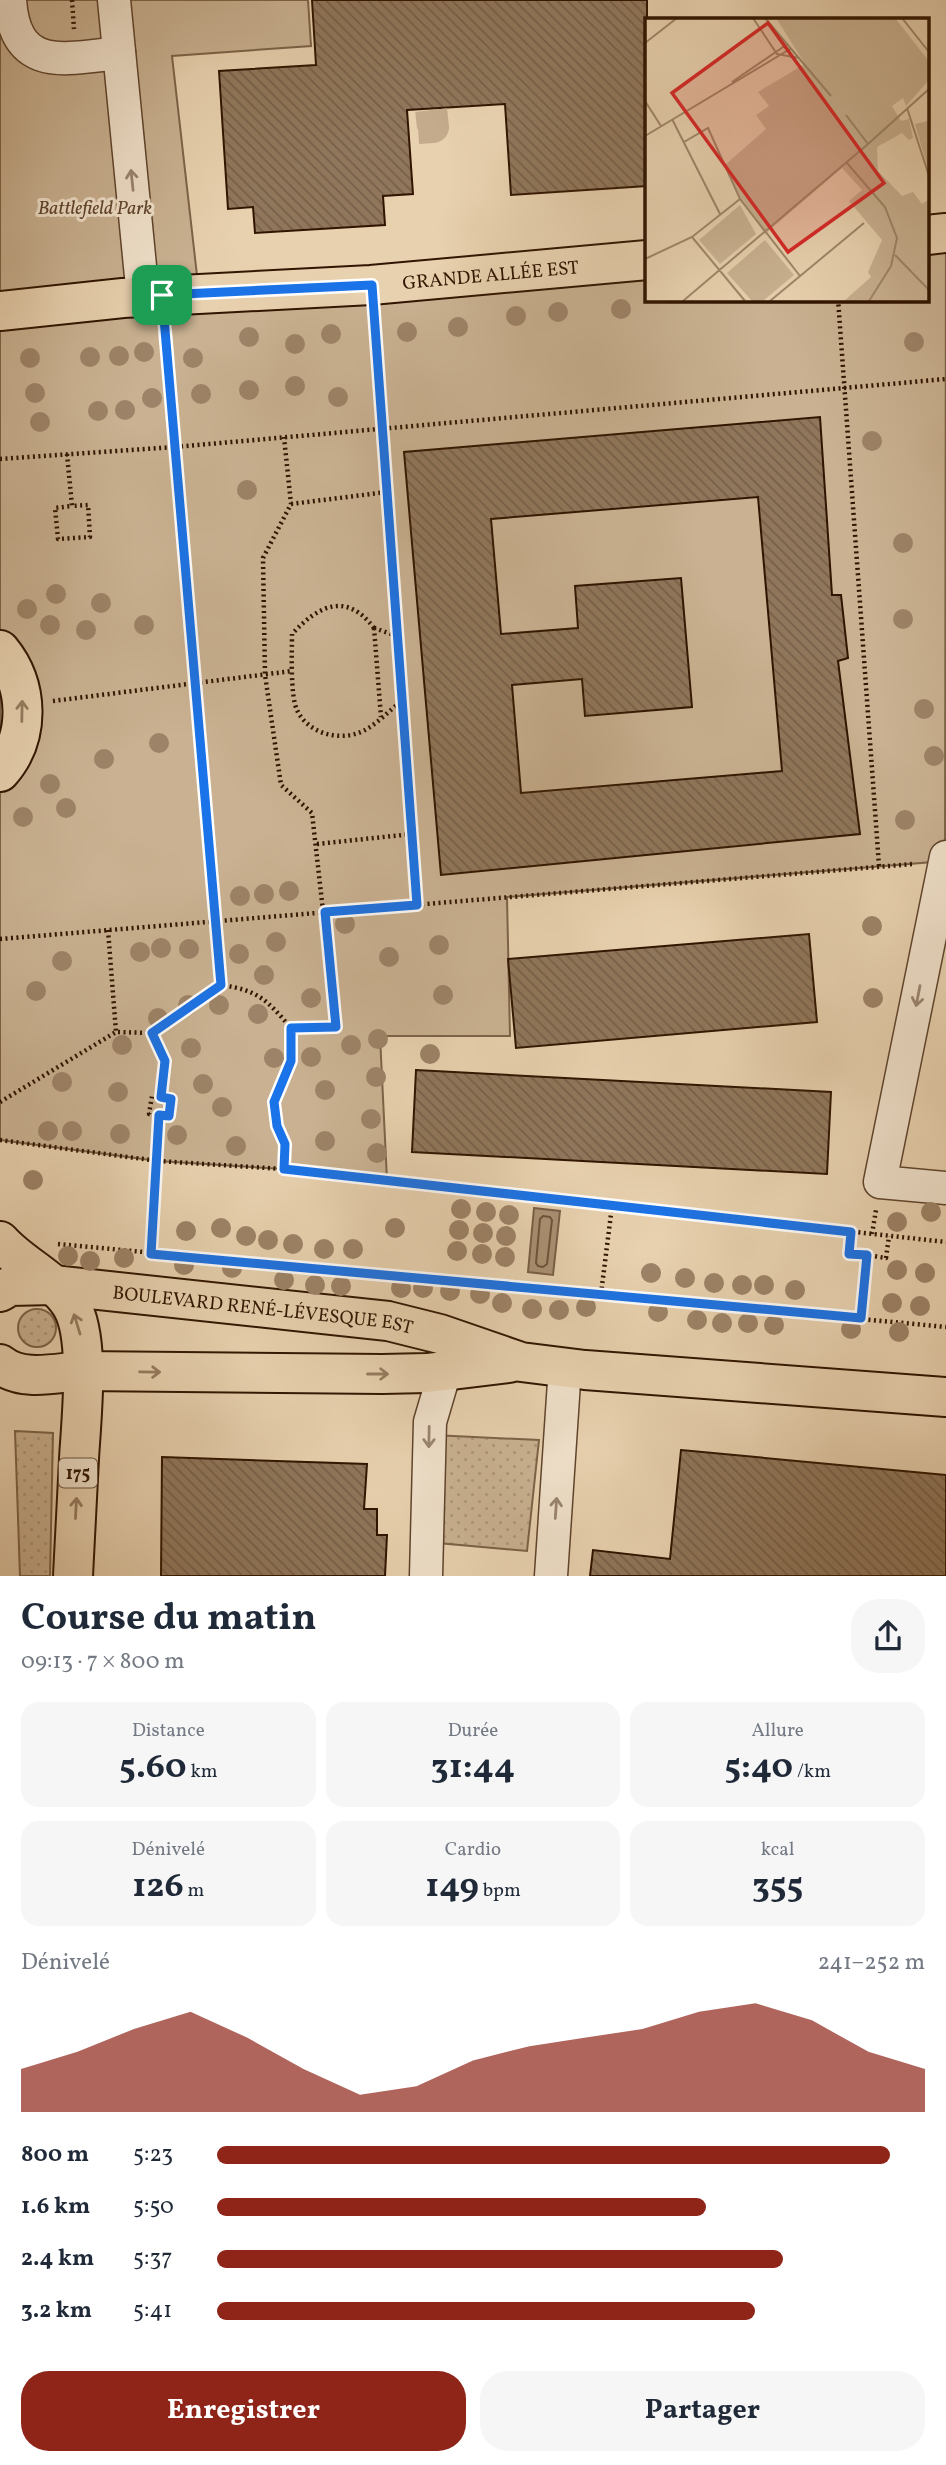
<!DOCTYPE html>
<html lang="fr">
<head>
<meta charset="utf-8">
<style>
  body { margin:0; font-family:Vollkorn,serif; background:#f6f6f7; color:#1f2937; height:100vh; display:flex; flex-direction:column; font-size:26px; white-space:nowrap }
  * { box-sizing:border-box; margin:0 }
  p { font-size:23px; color:#747a83 }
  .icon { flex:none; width:38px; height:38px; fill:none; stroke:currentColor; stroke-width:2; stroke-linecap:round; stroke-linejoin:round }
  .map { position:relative; height:1576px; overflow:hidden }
  .sheet { display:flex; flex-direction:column; background:#fff; flex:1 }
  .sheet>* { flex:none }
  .pin { position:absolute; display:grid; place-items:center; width:60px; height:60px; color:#fff; margin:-30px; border-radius:14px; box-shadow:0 4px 10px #0006 }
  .round { display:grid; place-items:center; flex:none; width:74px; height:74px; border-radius:28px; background:#f6f6f7 }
  .head { display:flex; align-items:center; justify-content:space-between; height:119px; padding:0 21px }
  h1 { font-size:38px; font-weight:700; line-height:52px }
  .stats { display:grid; grid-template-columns:repeat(3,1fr); gap:10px; height:119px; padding:7px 21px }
  .stats div { display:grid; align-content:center; border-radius:18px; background:#f6f6f7; text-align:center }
  .stats b { font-size:35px; font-weight:700 }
  .stats small { font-size:19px; font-weight:400 }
  .stats p { font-size:19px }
  .chart { height:196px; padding:14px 21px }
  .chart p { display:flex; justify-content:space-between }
  .chart svg { width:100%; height:126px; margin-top:7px; fill:#8f2418; opacity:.7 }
  .primary-button { display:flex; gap:14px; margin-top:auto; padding:14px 21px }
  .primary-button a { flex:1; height:80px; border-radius:28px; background:#8f2418; color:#fff; font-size:28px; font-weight:700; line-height:80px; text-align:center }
  .primary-button a+a { background:#f6f6f7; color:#1f2937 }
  ul { padding:0 21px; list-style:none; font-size:23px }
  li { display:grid; grid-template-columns:112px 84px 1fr; align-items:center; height:52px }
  li i { height:18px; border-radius:9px; background:#8f2418 }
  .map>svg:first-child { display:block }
</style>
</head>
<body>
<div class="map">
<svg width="946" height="1576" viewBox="0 0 946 1576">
  <defs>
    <pattern id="grass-dots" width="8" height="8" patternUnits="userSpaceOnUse" patternTransform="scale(1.75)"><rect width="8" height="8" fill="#c9b191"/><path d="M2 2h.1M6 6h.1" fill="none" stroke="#ad977b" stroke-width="1.8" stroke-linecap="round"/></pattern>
    <pattern id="building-back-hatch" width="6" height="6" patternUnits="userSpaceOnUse" patternTransform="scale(1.75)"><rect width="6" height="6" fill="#90775b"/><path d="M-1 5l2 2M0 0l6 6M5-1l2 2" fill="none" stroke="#766049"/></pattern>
  </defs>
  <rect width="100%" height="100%" fill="#e8d1af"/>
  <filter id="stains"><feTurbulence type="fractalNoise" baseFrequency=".00286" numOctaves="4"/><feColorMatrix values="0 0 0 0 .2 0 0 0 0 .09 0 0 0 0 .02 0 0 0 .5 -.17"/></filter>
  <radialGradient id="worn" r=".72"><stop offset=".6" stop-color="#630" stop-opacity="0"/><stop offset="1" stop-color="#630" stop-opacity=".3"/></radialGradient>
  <g fill="url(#grass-dots)" stroke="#7d6348" stroke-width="2">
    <circle cx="37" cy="1328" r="19"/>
    <polygon points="15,1431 53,1433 50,1576 20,1576"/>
    <polygon points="433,1435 539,1440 527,1551 438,1543"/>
  </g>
  <polygon fill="#c9b191" stroke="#7d6348" stroke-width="2" points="0,0 308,0 311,46 172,56 199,293 647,260 647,299 927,299 927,235 946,233 945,861 507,897 510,1036 380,1036 387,1180 283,1169 158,1161 0,1140"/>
  <polygon fill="#aa9174" stroke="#7a5f46" stroke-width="2" points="534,1208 560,1211 553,1275 528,1272"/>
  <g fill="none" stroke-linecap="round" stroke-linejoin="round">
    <polygon stroke="#6e533a" stroke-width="2" points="543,1216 550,1217 552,1220 547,1264 543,1267 538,1266 536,1263 540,1219"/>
  </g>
  <g fill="url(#building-back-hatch)" stroke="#311500" stroke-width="2" fill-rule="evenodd">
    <polygon points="312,0 647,0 647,186 511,195 505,104 407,110 413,194 383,196 385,225 255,233 253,207 228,209 219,71 316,65"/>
    <path d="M820,417l12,178h9l7,63 -10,3 22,173 -419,41 -37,-423zM758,497l24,274 -261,22 -9,-108 70,-6 3,37 107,-9 -11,-129 -106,8 3,42 -77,6 -10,-115z"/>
    <polygon points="809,934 817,1022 516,1048 508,959"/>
    <polygon points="416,1070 831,1092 827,1174 412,1152"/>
    <polygon points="681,1450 946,1475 946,1576 590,1576 593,1550 670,1559"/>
    <polygon points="162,1457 367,1464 364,1509 377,1509 377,1535 387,1535 385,1576 161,1576"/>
  </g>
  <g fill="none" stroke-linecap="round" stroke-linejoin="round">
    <polyline stroke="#c3ab8c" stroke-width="32" stroke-dasharray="32 16" stroke-linecap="butt" points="418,128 433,127 431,109"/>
    <defs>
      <g id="minor">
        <path d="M10,0c5,73 54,59 109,53"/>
        <polyline points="114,0 143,297"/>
        <polyline points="946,857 880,1182 946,1188"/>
        <polyline points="426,1576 430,1422 445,1371"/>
        <polyline points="551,1576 565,1367"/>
      </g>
      <g id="major">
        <polyline points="927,235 946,233"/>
        <path id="s1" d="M0,311l123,-13 248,-13 276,-25"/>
        <path d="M0,650c29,35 31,87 0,122"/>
        <path d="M0,1241c21,24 54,37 71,64 20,33 10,115 8,154 -2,39 -4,78 -6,117"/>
        <path id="s2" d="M0,1292l10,-6 43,-1 335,36 52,13 81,28 64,8 361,27"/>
        <path d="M0,1364c22,18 55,9 82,7l300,3 45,-1 82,-10"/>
      </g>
    </defs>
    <use href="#minor" stroke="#5f442c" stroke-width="35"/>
    <use href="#major" stroke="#311500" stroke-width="42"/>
    <g stroke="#311500" stroke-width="4.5" stroke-dasharray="2 3.5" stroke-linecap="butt">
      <polyline points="72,0 74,29"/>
      <polyline points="838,299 879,866"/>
      <polyline points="374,319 417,905"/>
      <polyline points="165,330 221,985"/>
      <polyline points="67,454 72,506 55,508 58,539 90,537 88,505 72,506"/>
      <polyline points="0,459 175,447 946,379"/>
      <polyline points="291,504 387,492"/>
      <path d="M374,628c-28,-37 -56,-22 -82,6 0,18 -2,61 5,76 10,22 39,31 61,23 16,-5 30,-22 44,-32"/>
      <polyline points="374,628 381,717"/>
      <polyline points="374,628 397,636"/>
      <polyline points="53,701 292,671"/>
      <polyline points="317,844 412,834"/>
      <polyline points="108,930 116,1032"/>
      <polyline points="0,939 913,864"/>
      <path d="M0,1102l116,-70 36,1 69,-48c37,5 46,15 70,43"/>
      <polyline points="159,1115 169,1116 171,1099 161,1097"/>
      <polyline points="0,1140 158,1161 283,1169 946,1242"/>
      <polyline points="283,1169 285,1145 277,1126 274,1102 291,1061 291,1028 336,1027 312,813 281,785 265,675 263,558 291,504 284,437"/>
      <polyline points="851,1232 849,1254 867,1255"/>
      <polyline points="872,1234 876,1210"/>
      <polyline points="58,1244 946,1327"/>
      <polyline points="151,1254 159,1115 149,1114 152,1096 161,1097 165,1061 152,1033"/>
      <polyline points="601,1294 612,1206"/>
      <polyline points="861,1318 867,1255 886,1258 889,1236"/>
    </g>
    <use href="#minor" stroke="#f0e1cb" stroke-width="32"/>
    <use href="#major" stroke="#e8d1af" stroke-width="38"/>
  </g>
  <g fill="#9d8367">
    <circle cx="621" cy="309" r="10"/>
    <circle cx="558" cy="312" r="10"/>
    <circle cx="516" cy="316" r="10"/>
    <circle cx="458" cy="327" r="10"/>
    <circle cx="407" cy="332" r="10"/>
    <circle cx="331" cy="334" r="10"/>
    <circle cx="249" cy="337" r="10"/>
    <circle cx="914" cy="342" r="10"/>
    <circle cx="295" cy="344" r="10"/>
    <circle cx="144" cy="352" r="10"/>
    <circle cx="119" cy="356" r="10"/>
    <circle cx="90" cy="357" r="10"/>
    <circle cx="30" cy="358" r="10"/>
    <circle cx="193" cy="358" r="10"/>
    <circle cx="295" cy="386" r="10"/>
    <circle cx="249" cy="390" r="10"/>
    <circle cx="35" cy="393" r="10"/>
    <circle cx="201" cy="394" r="10"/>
    <circle cx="338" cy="397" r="10"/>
    <circle cx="152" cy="398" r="10"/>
    <circle cx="125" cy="410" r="10"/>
    <circle cx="98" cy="411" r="10"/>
    <circle cx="40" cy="422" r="10"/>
    <circle cx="872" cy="441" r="10"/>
    <circle cx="247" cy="490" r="10"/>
    <circle cx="903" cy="543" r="10"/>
    <circle cx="56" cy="594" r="10"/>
    <circle cx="101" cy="603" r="10"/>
    <circle cx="27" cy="609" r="10"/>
    <circle cx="903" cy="619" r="10"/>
    <circle cx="50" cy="625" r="10"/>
    <circle cx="144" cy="625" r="10"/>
    <circle cx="86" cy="630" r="10"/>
    <circle cx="924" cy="709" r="10"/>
    <circle cx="159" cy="743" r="10"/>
    <circle cx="934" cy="756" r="10"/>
    <circle cx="104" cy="759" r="10"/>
    <circle cx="50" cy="784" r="10"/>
    <circle cx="66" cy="808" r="10"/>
    <circle cx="23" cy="817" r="10"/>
    <circle cx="905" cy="820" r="10"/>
    <circle cx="289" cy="891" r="10"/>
    <circle cx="264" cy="894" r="10"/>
    <circle cx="240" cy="896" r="10"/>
    <circle cx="345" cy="924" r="10"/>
    <circle cx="872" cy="926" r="10"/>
    <circle cx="276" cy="942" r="10"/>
    <circle cx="439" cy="945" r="10"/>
    <circle cx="161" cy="948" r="10"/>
    <circle cx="189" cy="949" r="10"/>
    <circle cx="140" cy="952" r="10"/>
    <circle cx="239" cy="954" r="10"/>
    <circle cx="389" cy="957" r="10"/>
    <circle cx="62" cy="961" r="10"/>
    <circle cx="264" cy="975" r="10"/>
    <circle cx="36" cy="991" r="10"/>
    <circle cx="443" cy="995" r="10"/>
    <circle cx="311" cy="998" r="10"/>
    <circle cx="873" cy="998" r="10"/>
    <circle cx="188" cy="1005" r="10"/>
    <circle cx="219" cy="1005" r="10"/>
    <circle cx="258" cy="1014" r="10"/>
    <circle cx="158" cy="1018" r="10"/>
    <circle cx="378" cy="1039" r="10"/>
    <circle cx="122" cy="1045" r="10"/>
    <circle cx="351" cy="1045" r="10"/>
    <circle cx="191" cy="1048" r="10"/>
    <circle cx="430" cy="1054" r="10"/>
    <circle cx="311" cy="1057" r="10"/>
    <circle cx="274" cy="1058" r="10"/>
    <circle cx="376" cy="1077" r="10"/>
    <circle cx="62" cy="1082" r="10"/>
    <circle cx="203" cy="1084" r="10"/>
    <circle cx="325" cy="1090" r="10"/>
    <circle cx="118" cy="1092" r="10"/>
    <circle cx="222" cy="1107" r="10"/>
    <circle cx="371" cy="1119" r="10"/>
    <circle cx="48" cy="1131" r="10"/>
    <circle cx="72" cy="1131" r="10"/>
    <circle cx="120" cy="1134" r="10"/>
    <circle cx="177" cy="1135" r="10"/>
    <circle cx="325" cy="1141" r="10"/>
    <circle cx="236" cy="1146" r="10"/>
    <circle cx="377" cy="1153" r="10"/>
    <circle cx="33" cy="1180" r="10"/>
    <circle cx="461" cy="1209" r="10"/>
    <circle cx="486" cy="1212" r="10"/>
    <circle cx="931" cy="1212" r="10"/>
    <circle cx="509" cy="1215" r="10"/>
    <circle cx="897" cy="1222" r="10"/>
    <circle cx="221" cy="1228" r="10"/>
    <circle cx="395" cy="1228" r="10"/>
    <circle cx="459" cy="1230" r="10"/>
    <circle cx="186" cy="1231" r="10"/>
    <circle cx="483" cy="1233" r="10"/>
    <circle cx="246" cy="1236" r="10"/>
    <circle cx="506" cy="1236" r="10"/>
    <circle cx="268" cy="1240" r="10"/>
    <circle cx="293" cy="1244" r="10"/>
    <circle cx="324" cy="1249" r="10"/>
    <circle cx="353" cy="1249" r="10"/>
    <circle cx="457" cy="1251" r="10"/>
    <circle cx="482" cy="1254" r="10"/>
    <circle cx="68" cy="1256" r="10"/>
    <circle cx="505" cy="1257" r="10"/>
    <circle cx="124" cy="1258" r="10"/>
    <circle cx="90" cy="1261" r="10"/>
    <circle cx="184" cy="1265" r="10"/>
    <circle cx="232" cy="1268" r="10"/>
    <circle cx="897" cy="1270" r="10"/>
    <circle cx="651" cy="1273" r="10"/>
    <circle cx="925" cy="1273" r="10"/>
    <circle cx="685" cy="1278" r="10"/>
    <circle cx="284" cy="1280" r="10"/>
    <circle cx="714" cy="1283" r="10"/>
    <circle cx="315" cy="1285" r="10"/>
    <circle cx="742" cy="1285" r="10"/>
    <circle cx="764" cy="1285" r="10"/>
    <circle cx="341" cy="1286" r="10"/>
    <circle cx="401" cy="1288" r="10"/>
    <circle cx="423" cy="1288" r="10"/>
    <circle cx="795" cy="1290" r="10"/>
    <circle cx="450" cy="1291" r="10"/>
    <circle cx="480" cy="1294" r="10"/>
    <circle cx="502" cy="1303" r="10"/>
    <circle cx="892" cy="1303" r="10"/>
    <circle cx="920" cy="1306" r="10"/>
    <circle cx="586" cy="1307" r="10"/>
    <circle cx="532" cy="1309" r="10"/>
    <circle cx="559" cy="1310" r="10"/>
    <circle cx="658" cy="1312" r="10"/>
    <circle cx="697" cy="1320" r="10"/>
    <circle cx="722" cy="1323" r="10"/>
    <circle cx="748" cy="1323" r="10"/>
    <circle cx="774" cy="1325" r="10"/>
    <circle cx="851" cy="1329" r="10"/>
    <circle cx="899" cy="1332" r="10"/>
  </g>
  <defs><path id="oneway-shaft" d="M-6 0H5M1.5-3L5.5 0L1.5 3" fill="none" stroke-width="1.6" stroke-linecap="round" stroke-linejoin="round" transform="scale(1.75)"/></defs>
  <g stroke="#9a8570">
    <use href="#oneway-shaft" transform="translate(132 180) rotate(-96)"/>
    <use href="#oneway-shaft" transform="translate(918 996) rotate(101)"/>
    <use href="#oneway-shaft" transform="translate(429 1437) rotate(91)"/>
    <use href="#oneway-shaft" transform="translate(556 1508) rotate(-86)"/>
  </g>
  <g stroke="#967c60">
    <use href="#oneway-shaft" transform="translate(22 711) rotate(-89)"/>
    <use href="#oneway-shaft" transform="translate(77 1324) rotate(-107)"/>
    <use href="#oneway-shaft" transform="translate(150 1372) rotate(1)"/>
    <use href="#oneway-shaft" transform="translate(378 1374)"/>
    <use href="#oneway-shaft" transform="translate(76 1508) rotate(-87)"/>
  </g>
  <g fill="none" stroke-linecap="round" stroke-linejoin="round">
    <defs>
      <polygon id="route" points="372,285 417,905 325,912 336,1027 291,1028 291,1061 274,1102 277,1126 285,1144 284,1169 851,1232 849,1254 867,1255 861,1318 151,1254 159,1115 169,1116 171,1099 161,1097 165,1061 152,1033 221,985 162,295"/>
    </defs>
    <use href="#route" stroke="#fff" stroke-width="14"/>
    <use href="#route" stroke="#1a73e8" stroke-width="9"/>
  </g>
  <g text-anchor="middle" stroke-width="6" stroke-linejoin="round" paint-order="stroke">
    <rect fill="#f0e1cb" stroke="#6a523d" stroke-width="2" x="59" y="1458.5" width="38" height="29" rx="5"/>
    <g font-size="18" font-weight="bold" fill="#311500">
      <text x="78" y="1479">175</text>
    </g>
    <g font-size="19" font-style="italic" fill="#5f442c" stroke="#f0e1cb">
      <text x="95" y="214">Battlefield Park</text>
    </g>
    <g font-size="19" fill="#311500" stroke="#f0e1cb">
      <text dy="7" stroke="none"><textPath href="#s1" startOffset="492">GRANDE ALLÉE EST</textPath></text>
      <text dy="7" stroke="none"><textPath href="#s2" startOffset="266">BOULEVARD RENÉ-LÉVESQUE EST</textPath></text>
    </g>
  </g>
  <g transform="translate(645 18)">
    <rect width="284" height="284" fill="#e8d1af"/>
    <path d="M283,93v58l-13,-45 13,-3z" fill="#c9b191"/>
    <path d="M131,0h119l33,42v21l-22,25 -3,-8 -11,8 9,15 8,-2 4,19 -4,2 -7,-7 -25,14 1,24 24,25 11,-4 9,12 6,-4v101h-84l27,-24 -3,-5 14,-32 -33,-39 13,-11 -20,-22 -77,66 -25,-35 -15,-34 41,-36 -10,-14 13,-9 -11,-14 47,-28zM95,187l16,29 -36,30 -21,-24zM120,222l29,35 -31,26h-11l-25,-28z" fill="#c9b191"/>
    <path fill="none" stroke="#9f8669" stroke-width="2" d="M108,0l24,36 22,4M120,0l66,78M257,0l27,34M0,25l32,-25M87,64l54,-37M0,83l16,25M262,90l22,68M27,101l48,95M0,118l145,-87M39,124l24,-14 32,71 60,77M223,126l61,-55M202,145l38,44 12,31 -6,28 -22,35M47,219l53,64M250,237l34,35M0,241l47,-22 48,-38M38,283l185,-157 -22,-29M125,283l94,-78"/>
    <path fill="#d62828" fill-opacity="0.15" stroke="#d62828" stroke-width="3.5" d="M123,5l116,160 -96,69 -116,-159z"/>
    <rect width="284" height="284" fill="none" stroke="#311500" stroke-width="3.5"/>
  </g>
  <rect width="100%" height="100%" filter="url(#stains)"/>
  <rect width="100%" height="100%" fill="url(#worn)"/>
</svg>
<div class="pin" style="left:162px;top:295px;background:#1e9e55"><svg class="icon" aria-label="arrive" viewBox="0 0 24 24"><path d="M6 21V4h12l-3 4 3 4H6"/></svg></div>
</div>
<section class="sheet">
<div class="head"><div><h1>Course du matin</h1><p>09:13 · 7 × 800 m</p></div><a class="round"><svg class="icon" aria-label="share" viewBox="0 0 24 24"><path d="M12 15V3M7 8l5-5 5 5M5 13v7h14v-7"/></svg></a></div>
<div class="stats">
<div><p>Distance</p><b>5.60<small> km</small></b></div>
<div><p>Durée</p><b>31:44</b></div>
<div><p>Allure</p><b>5:40<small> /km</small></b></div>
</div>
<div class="stats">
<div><p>Dénivelé</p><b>126<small> m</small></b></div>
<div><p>Cardio</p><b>149<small> bpm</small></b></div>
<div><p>kcal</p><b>355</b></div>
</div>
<div class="chart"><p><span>Dénivelé</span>241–252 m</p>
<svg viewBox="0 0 160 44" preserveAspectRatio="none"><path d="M0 44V29L10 23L20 15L30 9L40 18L50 29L60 38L70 35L80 26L90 21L100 18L110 15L120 9L130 6L140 12L150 23L160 29V44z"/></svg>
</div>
<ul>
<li><b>800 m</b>5:23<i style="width:95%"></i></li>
<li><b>1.6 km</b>5:50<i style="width:69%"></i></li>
<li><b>2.4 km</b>5:37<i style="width:80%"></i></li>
<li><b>3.2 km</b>5:41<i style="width:76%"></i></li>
</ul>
<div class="primary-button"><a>Enregistrer</a><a>Partager</a></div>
</section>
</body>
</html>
